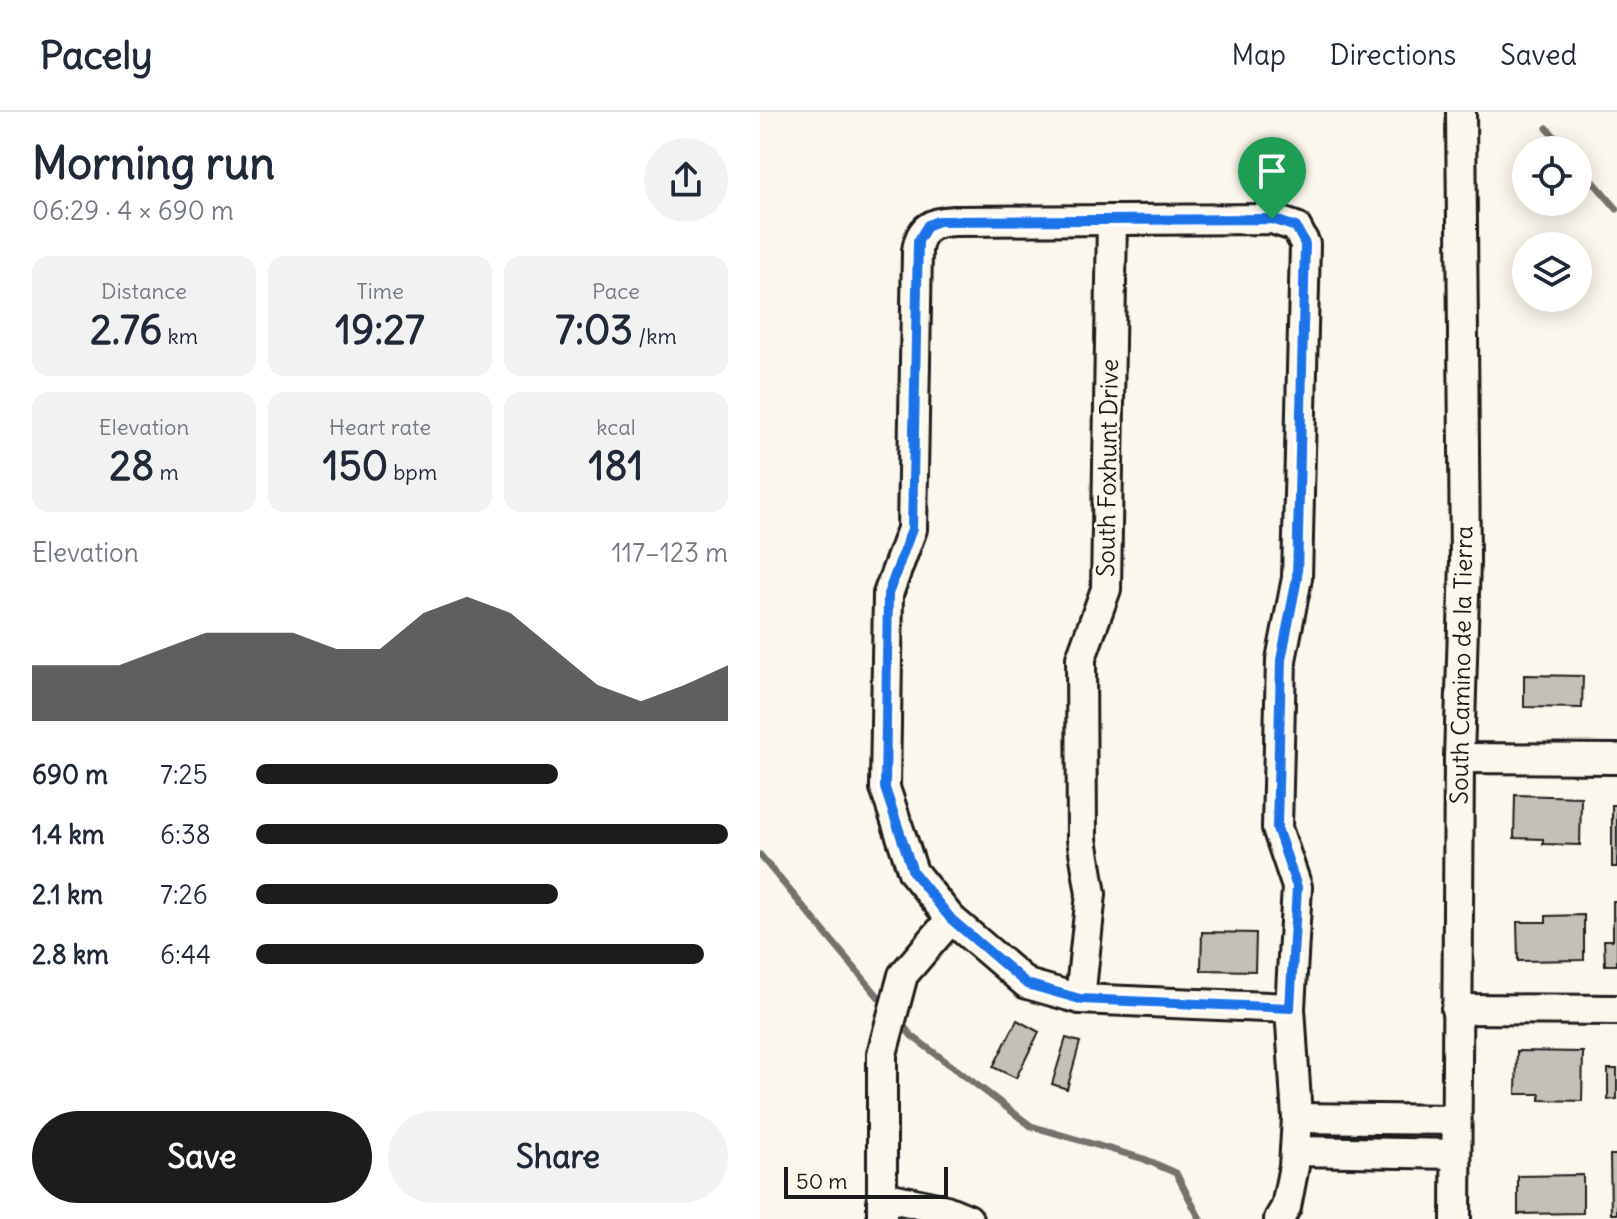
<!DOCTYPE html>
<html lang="en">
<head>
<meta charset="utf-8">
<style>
  body { margin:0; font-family:Delius,sans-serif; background:#f2f2f3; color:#1f2937; height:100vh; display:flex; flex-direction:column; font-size:30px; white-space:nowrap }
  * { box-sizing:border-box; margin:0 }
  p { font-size:26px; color:#747a83 }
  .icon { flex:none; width:44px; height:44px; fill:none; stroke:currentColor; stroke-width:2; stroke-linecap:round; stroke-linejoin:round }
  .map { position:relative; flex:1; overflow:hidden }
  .details { display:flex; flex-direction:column; background:#fff; width:760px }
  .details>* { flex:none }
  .buttons { position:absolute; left:752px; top:24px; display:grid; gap:16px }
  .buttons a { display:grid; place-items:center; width:80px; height:80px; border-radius:50%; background:#fff; box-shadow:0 4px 20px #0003; font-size:40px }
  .scale { position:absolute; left:24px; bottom:20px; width:164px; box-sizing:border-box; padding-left:8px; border:4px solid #1c1c1c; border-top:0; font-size:22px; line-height:28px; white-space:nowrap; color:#1c1c1c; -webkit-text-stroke:6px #fbf7ec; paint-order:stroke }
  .pin { position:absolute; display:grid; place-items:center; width:68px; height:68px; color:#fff; margin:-82px -34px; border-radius:50% 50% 50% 0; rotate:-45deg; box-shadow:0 0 8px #0007 }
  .pin .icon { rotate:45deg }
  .round { display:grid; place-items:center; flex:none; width:84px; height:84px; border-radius:42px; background:#f2f2f3 }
  .head { display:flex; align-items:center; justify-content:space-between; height:136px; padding:0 32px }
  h1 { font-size:44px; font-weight:700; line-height:60px }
  .metrics { display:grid; grid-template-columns:repeat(3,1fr); gap:12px; height:136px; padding:8px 32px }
  .metrics div { display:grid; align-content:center; border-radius:16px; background:#f2f2f3; text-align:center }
  .metrics b { font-size:40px; font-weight:700 }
  .metrics small { font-size:22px; font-weight:400 }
  .metrics p { font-size:22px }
  .chart { height:224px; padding:16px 32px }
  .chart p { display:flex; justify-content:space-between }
  .chart svg { width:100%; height:144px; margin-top:8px; fill:#1c1c1c; opacity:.7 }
  .primary-button { display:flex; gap:16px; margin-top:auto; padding:16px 32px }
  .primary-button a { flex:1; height:92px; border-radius:48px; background:#1c1c1c; color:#fff; font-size:32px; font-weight:700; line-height:92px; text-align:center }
  .primary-button a+a { background:#f2f2f3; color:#1f2937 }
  ul { padding:0 32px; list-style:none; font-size:26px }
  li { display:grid; grid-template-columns:128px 96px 1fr; align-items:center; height:60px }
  li i { height:20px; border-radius:10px; background:#1c1c1c }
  header { display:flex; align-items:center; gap:48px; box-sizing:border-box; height:112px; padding:0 40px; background:#fff; border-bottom:2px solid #e0e1e3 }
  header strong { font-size:38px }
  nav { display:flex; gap:44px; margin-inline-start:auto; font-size:28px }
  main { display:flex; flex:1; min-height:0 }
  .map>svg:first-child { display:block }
</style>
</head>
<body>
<header>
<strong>Pacely</strong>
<nav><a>Map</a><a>Directions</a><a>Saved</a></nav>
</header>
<main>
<section class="details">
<div class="head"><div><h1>Morning run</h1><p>06:29 · 4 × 690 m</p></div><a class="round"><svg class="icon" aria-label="share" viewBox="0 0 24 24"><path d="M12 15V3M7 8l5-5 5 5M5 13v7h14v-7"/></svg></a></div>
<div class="metrics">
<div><p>Distance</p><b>2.76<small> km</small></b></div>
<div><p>Time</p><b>19:27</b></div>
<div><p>Pace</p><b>7:03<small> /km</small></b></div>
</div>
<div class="metrics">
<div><p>Elevation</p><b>28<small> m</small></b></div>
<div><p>Heart rate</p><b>150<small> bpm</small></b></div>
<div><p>kcal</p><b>181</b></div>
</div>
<div class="chart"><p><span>Elevation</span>117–123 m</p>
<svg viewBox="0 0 160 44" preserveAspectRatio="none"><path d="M0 44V27L10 27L20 27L30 22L40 17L50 17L60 17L70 22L80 22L90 11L100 6L110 11L120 22L130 33L140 38L150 33L160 27V44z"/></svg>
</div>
<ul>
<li><b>690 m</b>7:25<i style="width:64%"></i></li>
<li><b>1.4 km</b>6:38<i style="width:100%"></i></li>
<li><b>2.1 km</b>7:26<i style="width:64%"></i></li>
<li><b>2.8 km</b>6:44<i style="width:95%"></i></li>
</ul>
<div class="primary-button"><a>Save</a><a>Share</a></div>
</section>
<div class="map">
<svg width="857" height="1107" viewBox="0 0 857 1107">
  <rect width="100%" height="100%" fill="#fbf7ec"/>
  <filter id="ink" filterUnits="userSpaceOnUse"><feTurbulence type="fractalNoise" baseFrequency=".0125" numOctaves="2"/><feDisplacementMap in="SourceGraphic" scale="16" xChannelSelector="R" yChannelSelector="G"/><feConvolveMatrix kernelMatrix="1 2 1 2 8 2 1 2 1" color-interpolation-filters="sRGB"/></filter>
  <g filter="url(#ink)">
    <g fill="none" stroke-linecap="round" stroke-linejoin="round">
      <g stroke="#74726e" stroke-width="7">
        <polyline points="787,16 806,38"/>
        <polyline points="818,52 857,97"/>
        <polyline points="0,743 127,895"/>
        <polyline points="137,907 152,924 271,1014 384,1047 416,1061 440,1107"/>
      </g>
    </g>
    <g fill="#c3c0b8" stroke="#1c1c1c" stroke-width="2">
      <polygon points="764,563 823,564 822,596 764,595"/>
      <polygon points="755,683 821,685 820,733 783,732 783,727 754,726"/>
      <rect x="852" y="693" width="5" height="62"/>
      <polygon points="853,789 857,789 857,853 845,853 844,828 853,828"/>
      <polygon points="824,803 824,848 758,849 757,810 786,810 786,804"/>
      <polygon points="442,820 496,821 495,859 441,858"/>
      <polygon points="257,908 279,920 256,966 233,955"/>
      <polygon points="306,926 320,930 307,977 292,972"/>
      <polygon points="757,939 823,940 822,989 780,988 780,982 756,982"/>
      <polygon points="848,957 857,957 857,987 848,988"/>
      <polygon points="850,1043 857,1043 857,1102 851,1102"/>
      <polygon points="823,1063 823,1101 758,1102 758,1064"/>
    </g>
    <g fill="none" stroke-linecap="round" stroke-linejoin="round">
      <defs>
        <g id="minor">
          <polyline points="699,646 857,647"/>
          <polyline points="320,887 331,782 322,727 321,546 346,477 352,108"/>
          <polyline points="696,897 857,898"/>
          <polyline points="537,1006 696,1008"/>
          <polyline points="535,1039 696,1042"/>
          <polyline points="123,1084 186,1098 208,1107"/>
          <polyline points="122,1107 122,942 143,863 191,807"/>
          <path d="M519,1107l7,-12 8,-41 3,-48 -7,-110 7,-121 -20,-59 4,-168 16,-82 8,-334 -9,-17 -24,-8 -318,2c-23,1 -34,7 -37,30l-5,278 -24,65 -3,194 28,84 38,47 76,65 53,15 210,9"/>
          <polyline points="696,1107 699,646 705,449 701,0"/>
        </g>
      </defs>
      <use href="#minor" stroke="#1c1c1c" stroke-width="34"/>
      <use href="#minor" stroke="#fbf7ec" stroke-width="28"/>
    </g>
  </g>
  <g fill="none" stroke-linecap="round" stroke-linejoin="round" filter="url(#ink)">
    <defs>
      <polygon id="route" points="512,107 536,115 545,132 537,466 521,548 517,716 537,775 530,896 320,887 267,872 191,807 153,760 125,676 128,482 152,417 158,129 168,113 178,109"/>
    </defs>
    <use href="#route" stroke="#fff" stroke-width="16"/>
    <use href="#route" stroke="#1a73e8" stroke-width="10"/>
  </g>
  <g text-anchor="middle" stroke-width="6" stroke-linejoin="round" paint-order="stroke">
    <g font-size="24" fill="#1c1c1c" stroke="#fbf7ec">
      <text transform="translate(348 356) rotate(-89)" y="8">South Foxhunt Drive</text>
      <text transform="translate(702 553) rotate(-89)" y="8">South Camino de la Tierra</text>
    </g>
  </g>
</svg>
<div class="buttons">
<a><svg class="icon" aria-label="locate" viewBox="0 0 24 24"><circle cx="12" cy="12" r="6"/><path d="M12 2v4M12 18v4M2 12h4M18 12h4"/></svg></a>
<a><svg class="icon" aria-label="layers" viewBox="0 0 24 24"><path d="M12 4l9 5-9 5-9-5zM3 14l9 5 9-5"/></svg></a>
</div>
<div class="scale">50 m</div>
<div class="pin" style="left:512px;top:107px;background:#1e9e55"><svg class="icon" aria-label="arrive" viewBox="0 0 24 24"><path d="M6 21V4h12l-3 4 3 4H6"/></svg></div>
</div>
</main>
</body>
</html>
